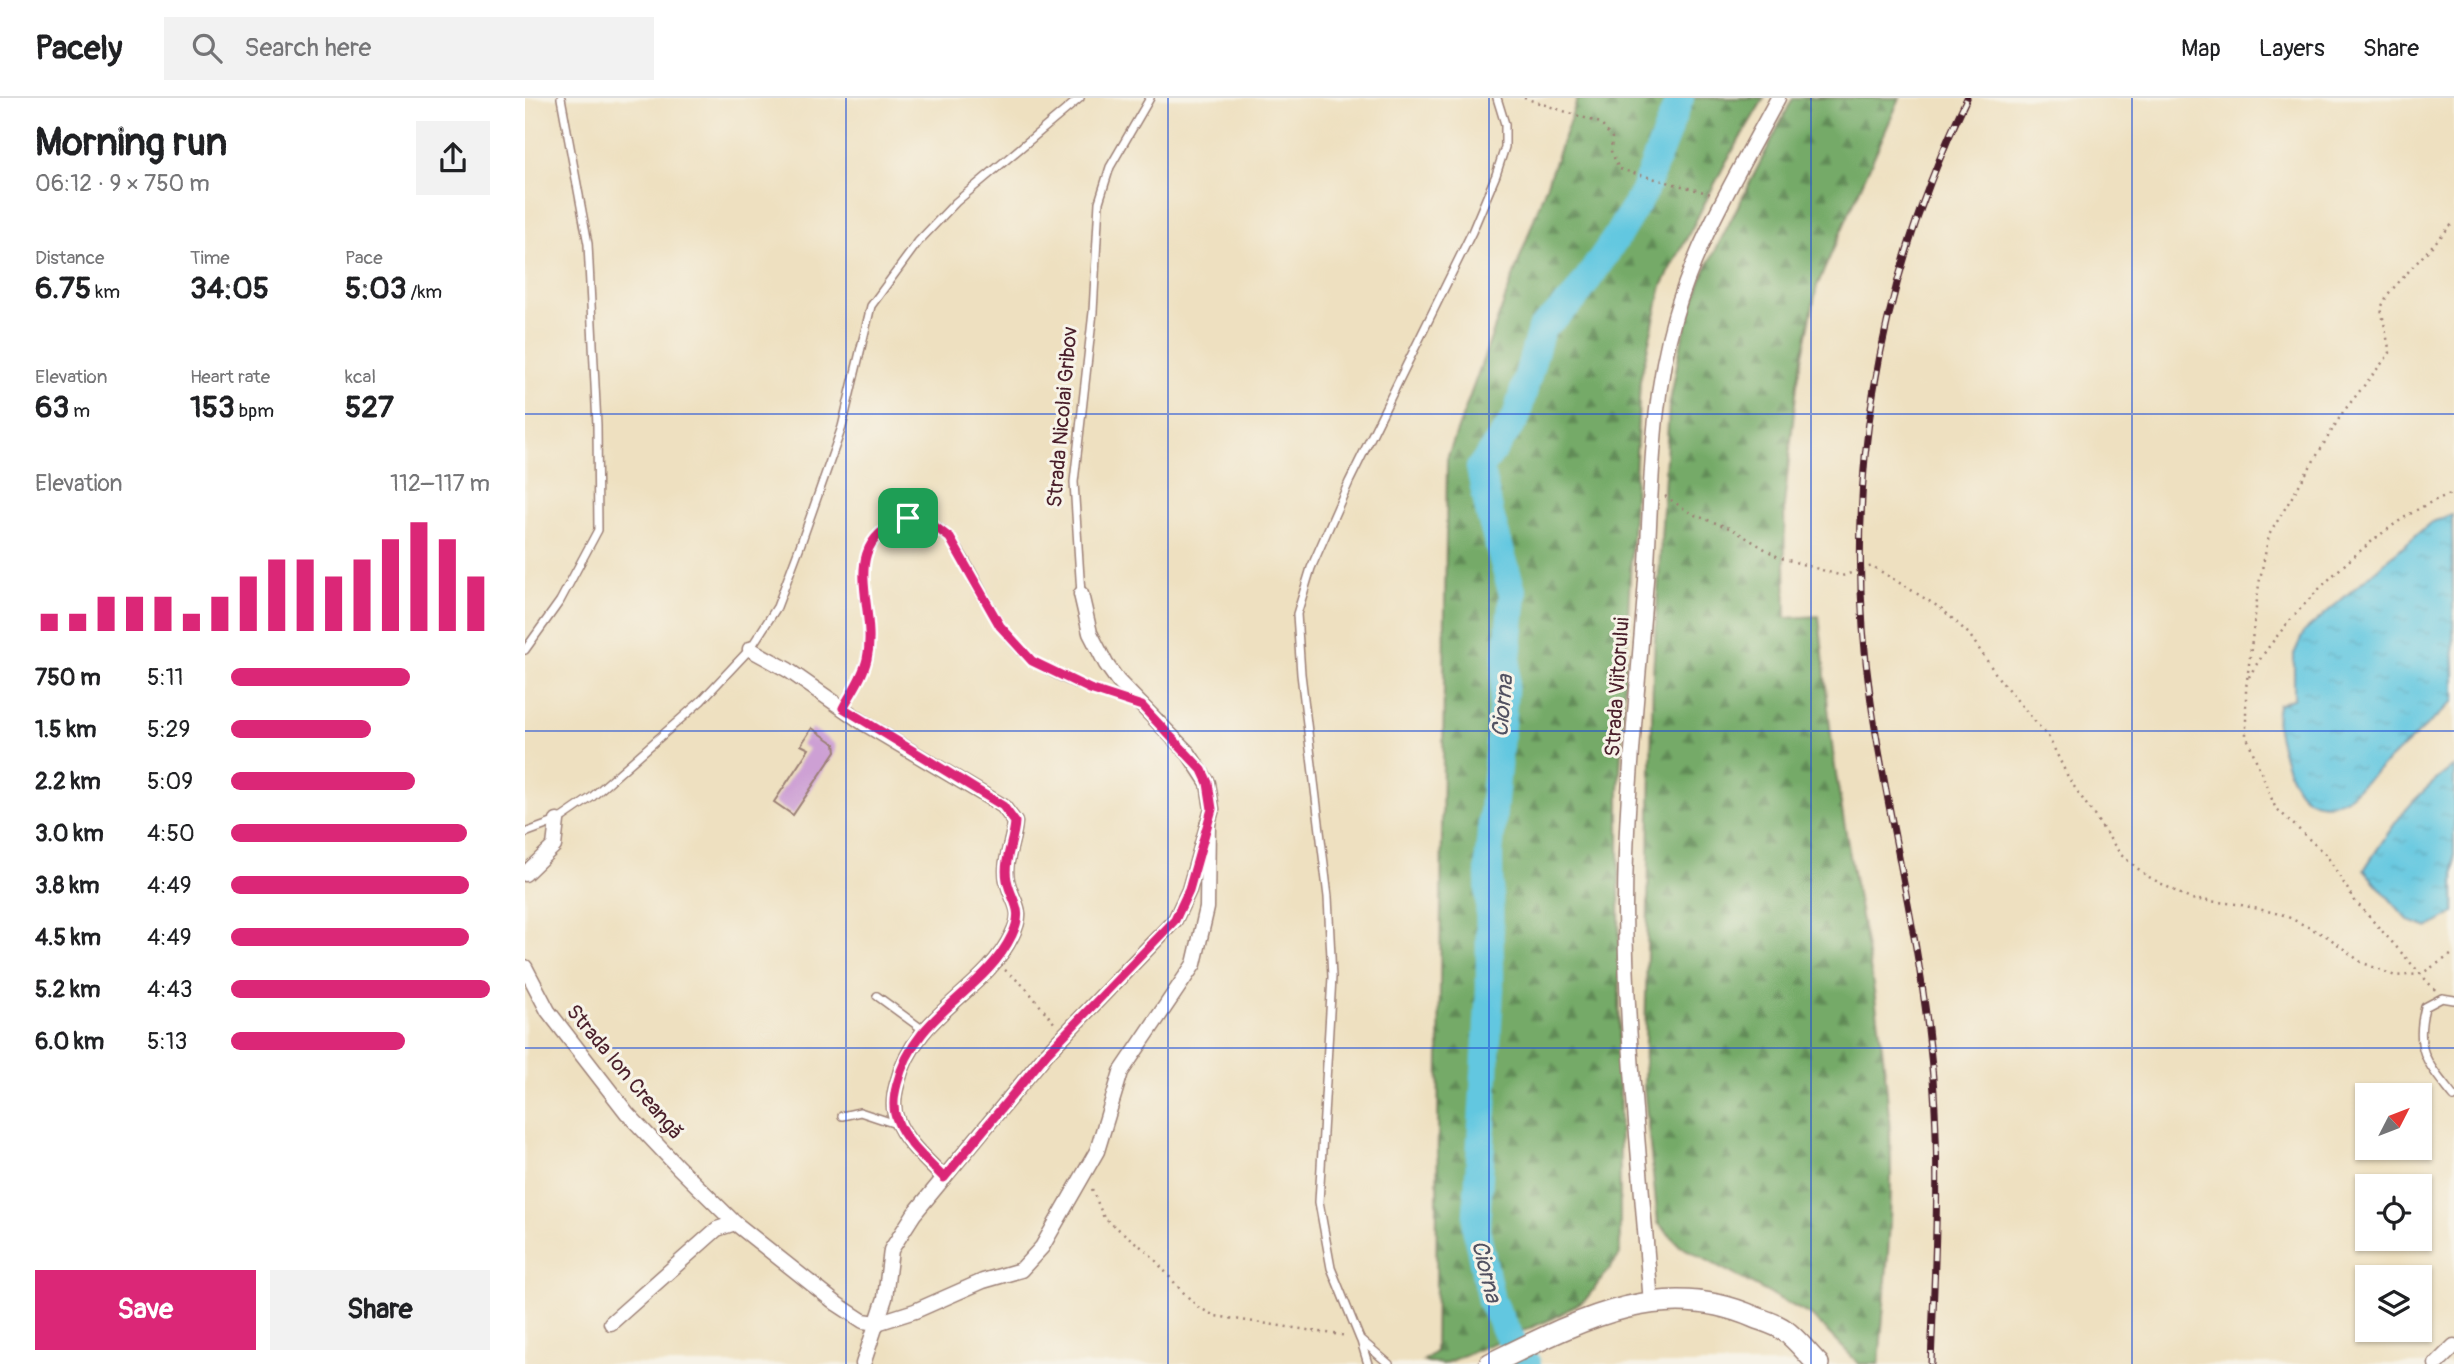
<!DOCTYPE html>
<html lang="en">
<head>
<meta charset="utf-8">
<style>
  body { margin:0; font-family:Pangolin,sans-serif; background:#f2f2f2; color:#202124; height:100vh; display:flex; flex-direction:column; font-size:26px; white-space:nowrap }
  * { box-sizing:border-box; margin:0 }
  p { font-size:23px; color:#757577 }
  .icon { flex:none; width:38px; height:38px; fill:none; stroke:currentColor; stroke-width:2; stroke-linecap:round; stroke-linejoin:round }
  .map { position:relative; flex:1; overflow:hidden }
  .details { display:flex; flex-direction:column; background:#fff; width:525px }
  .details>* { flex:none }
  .needle { width:46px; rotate:48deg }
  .fabs { position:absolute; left:1830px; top:985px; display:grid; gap:14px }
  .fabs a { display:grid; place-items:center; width:77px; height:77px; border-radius:0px; background:#fff; box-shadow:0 2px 5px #0004; font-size:35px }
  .pin { position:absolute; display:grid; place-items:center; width:60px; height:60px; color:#fff; margin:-30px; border-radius:14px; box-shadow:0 4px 10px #0006 }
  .round { display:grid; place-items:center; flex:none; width:74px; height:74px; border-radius:0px; background:#f2f2f2 }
  .headline { display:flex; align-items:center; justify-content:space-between; height:119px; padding:0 35px }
  h1 { font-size:38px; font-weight:800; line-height:52px }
  .stats { display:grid; grid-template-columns:repeat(3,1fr); gap:10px; height:119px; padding:7px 35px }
  .stats div { display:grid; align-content:center }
  .stats b { font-size:30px; font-weight:800 }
  .stats small { font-size:19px; font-weight:400 }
  .stats p { font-size:19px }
  .chart { height:196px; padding:14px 35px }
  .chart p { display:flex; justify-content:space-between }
  .chart svg { width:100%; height:126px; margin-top:7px; stroke:#db2777; stroke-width:6 }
  .primary-button { display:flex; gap:14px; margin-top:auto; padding:14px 35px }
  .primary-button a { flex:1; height:80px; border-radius:0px; background:#db2777; color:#fff; font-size:28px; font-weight:800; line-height:80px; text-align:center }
  .primary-button a+a { background:#f2f2f2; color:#202124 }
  ul { padding:0 35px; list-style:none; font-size:23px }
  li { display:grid; grid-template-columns:112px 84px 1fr; align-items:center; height:52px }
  li i { height:18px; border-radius:9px; background:#db2777 }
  header { display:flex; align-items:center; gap:42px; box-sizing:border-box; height:98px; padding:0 35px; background:#fff; border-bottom:2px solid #e0e0e0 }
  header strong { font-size:33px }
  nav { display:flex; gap:38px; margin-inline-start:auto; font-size:24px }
  .search { width:490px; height:63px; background:#f2f2f2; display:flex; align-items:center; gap:18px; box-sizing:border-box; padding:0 24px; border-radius:0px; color:#757577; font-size:26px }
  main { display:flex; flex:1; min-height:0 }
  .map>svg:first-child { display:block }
</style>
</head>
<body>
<header>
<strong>Pacely</strong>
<div class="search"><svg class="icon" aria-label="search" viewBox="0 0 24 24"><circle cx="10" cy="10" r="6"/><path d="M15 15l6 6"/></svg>Search here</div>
<nav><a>Map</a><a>Layers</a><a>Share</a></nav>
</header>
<main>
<section class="details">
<div class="headline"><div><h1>Morning run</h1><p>06:12 · 9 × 750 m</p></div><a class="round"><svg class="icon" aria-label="share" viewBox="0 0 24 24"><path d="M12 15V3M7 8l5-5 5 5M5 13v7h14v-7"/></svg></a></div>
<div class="stats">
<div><p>Distance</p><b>6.75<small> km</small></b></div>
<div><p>Time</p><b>34:05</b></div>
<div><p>Pace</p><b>5:03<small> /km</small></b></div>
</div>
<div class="stats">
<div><p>Elevation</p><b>63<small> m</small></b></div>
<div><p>Heart rate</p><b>153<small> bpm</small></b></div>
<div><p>kcal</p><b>527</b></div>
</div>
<div class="chart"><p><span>Elevation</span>112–117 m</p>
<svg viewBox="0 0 160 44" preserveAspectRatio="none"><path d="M5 44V38M15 44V38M25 44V32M35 44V32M45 44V32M55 44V38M65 44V32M75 44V25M85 44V19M95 44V19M105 44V25M115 44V19M125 44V12M135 44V6M145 44V12M155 44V25"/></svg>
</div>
<ul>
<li><b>750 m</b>5:11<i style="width:69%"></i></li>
<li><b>1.5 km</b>5:29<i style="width:54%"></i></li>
<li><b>2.2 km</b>5:09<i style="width:71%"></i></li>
<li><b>3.0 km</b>4:50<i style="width:91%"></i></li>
<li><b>3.8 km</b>4:49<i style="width:92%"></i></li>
<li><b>4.5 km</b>4:49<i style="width:92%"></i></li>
<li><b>5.2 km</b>4:43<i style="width:100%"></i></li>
<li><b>6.0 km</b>5:13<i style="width:67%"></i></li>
</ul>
<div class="primary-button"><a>Save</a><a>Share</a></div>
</section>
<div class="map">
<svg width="1929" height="1266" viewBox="0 0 1929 1266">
  <defs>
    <pattern id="forest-firs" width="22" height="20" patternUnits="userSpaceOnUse" patternTransform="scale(1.75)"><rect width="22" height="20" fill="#74aa68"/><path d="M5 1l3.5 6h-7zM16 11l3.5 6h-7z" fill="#618a56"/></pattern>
    <pattern id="water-ripples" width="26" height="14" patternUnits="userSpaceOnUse" patternTransform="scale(1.75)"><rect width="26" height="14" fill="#62c7e0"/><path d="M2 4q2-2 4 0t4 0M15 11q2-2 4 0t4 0" fill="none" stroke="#57aac0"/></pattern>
  </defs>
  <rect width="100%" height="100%" fill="#f7f3e8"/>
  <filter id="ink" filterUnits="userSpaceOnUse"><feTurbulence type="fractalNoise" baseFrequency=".0143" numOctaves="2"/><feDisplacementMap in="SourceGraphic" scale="14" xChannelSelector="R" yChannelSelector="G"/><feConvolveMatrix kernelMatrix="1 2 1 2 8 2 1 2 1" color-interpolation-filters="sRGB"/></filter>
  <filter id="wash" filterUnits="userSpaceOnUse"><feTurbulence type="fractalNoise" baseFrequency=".00686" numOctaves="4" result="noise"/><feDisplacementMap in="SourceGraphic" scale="28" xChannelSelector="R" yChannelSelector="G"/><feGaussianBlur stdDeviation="1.57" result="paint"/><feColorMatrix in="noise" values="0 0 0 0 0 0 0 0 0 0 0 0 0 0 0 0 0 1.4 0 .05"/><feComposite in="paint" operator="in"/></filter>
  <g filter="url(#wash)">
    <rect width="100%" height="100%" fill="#eee0c0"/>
    <g fill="url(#forest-firs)" stroke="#5f644a" stroke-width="2">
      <polygon points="1053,0 1239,0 1201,64 1137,188 1115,282 1094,694 1095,1157 1061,1201 1029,1220 918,1266 898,1263 910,1254 922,361"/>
      <path d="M1268,0h107l-83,188 -20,98 -13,122 2,112 33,-2c6,52 9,106 17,158 19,121 48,239 54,362 4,76 -5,152 -11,228h-20l-47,-48 -132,-70 -22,-23 -14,-136 9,-414 16,-266 13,-68 21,-64z"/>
    </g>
    <g fill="url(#water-ripples)" stroke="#567386" stroke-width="2">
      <path d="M1927,416l2,187 -107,97c-40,18 -54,-9 -64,-44 -5,-18 -9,-30 -5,-49l16,-7v-44l10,-22 126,-109z"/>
      <path d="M1929,668v147l-26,15 -19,-7 -45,-51c29,-46 45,-71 90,-104z"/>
    </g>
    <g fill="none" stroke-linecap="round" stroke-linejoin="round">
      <polyline stroke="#62c7e0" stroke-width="28" points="1002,1266 981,1233 966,1203 951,1130 965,891 964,757 988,496 965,417 955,370 991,320 1016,231 1049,201 1089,143 1118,95 1155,0"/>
    </g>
    <g id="blocks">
      <polygon fill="#cda0d4" points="287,630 310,646 311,653 268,717 249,704 284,651 276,647"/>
    </g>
  </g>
  <g filter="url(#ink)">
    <use href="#blocks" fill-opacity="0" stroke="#9c8076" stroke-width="2"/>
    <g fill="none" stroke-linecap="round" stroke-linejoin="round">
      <defs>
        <g id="service">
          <polyline points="556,496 549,384 568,214 574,104 585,69 625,0"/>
          <polyline points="0,552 35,503 73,432 72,327 63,146 36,0"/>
          <path d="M318,610c8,-15 19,-31 23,-49 13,-53 -33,-116 42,-141 8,2 18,4 26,7 34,18 54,94 85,124 31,30 76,42 116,55"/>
          <polyline points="0,735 32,723 67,699 176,603 225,551 252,509 275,448 317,329 346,208 393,144 431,104 555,0"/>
          <polyline points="352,898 397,931"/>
          <path d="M1929,902l-12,-2 -17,9c-11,44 3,57 29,90"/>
          <polyline points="317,1018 335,1014 374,1027"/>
          <polyline points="836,1243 843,1266"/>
          <polyline points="864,1266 835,1241 806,1170 794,1104 807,879 803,799 776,576 772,516 786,470 824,384 947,134 971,77 980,49 980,26 972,0"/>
        </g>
        <g id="minor">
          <path d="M225,551l38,21 77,54 138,82 12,16c-1,19 -12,39 -8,58 5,24 19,28 5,55 -29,60 -97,76 -115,149 -3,11 -5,25 0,36 8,22 31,41 47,58"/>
          <polyline points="0,776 29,748 32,723"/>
          <polyline points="0,869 23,913 102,1015 153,1069 210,1125 312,1206 338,1223 352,1225 390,1213 458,1183 496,1172 517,1149 572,1053 596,974 669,866 682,810 683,724"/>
          <path d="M1126,1206c-10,-132 -25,-264 -26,-396 0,-109 13,-219 21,-328 6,-89 4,-177 29,-264 22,-77 66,-148 103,-218"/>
          <polyline points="86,1225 192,1131 210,1125"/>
          <polyline points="338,1266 360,1200 366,1152 389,1116 522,955 650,822 664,792 687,711 683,685 664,656 593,583 581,566 565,535 556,496"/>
          <polyline points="1911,1266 1929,1248"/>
        </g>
        <path id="secondary" d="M965,1266c84,-41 170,-89 264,-47 10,4 22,7 30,13 12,8 23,23 34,34"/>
      </defs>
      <use href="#service" stroke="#9c8076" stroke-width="10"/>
      <use href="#minor" stroke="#9c8076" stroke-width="17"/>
      <use href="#secondary" stroke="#9c8076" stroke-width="24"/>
      <g stroke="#9c8076" stroke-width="2.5" stroke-dasharray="2 5" stroke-linecap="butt">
        <polyline points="999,0 1075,25 1087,40 1086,53 1094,71 1186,96"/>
        <polyline points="1140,398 1167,416 1207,431 1253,459 1317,478 1347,468 1417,511 1444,536 1475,582 1524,640 1544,681 1596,757 1622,778 1665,801 1712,806 1759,817 1803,839 1836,864 1870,878 1896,876 1929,855"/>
        <path d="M1724,579c33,-60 139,-165 205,-184"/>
        <polyline points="480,872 500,889 530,926"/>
        <polyline points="1910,892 1830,803 1802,758 1750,709 1721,637 1721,590 1734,486 1744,437 1818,314 1865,255 1856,210 1863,196 1929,124"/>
        <polyline points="567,1091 579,1120 624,1155 655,1191 673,1209 690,1218 822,1238"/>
      </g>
      <use href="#service" stroke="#fff" stroke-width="7"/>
      <use href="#minor" stroke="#fff" stroke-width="14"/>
      <use href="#secondary" stroke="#fff" stroke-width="21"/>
      <defs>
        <path id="rail" d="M1406,1266c4,-106 11,-211 -1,-317 -12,-116 -42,-229 -59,-345 -30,-209 4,-414 96,-604"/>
      </defs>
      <use href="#rail" stroke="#4a1f2b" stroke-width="7"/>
      <use href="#rail" stroke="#f7f3e8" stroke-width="4.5" stroke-dasharray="13" stroke-linecap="butt"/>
    </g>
  </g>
  <g fill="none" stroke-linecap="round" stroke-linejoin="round" filter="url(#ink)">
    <defs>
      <path id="route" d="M383,420l25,7 17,13 50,88 32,35 58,28 52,17 60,64 6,13 4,26 -23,81 -14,30 -128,133 -103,125c-16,-17 -39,-36 -47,-58 -5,-11 -3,-25 0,-36 18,-73 86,-89 115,-149 13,-27 0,-31 -5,-55 -4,-19 7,-39 8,-58l-12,-16 -160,-98c8,-15 20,-31 24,-49 12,-53 -34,-116 41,-141z"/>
    </defs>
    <use href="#route" stroke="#fff" stroke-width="14"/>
    <use href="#route" stroke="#db2777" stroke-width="9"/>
  </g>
  <path fill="none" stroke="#1d4ed8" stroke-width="2" stroke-opacity="0.55" d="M321,0v1266M643,0v1266M964,0v1266M1286,0v1266M1607,0v1266M0,316h1929M0,633h1929M0,950h1929"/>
  <g text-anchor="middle" stroke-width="6" stroke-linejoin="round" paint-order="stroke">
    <g font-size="21" fill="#4a1f2b" stroke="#f7f3e8">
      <text transform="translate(537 319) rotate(-85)" y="7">Strada Nicolai Gribov</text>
      <text transform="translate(1092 589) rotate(-86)" y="7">Strada Viitorului</text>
      <text transform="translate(100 974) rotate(50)" y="7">Strada Ion Creangă</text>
    </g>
    <g font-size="23" font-style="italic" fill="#515161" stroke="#f7f3e8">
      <text transform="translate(977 608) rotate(-85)" y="8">Ciorna</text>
      <text transform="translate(962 1173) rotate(76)" y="8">Ciorna</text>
    </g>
  </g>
</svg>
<div class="fabs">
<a><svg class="needle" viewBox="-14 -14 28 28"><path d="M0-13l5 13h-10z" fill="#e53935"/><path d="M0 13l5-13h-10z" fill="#757577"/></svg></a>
<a><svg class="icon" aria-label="locate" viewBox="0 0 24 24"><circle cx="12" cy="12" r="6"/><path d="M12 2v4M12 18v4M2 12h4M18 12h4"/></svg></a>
<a><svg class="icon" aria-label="layers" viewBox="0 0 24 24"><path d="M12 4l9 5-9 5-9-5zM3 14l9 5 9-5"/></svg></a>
</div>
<div class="pin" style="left:383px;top:420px;background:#1e9e55"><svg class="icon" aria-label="arrive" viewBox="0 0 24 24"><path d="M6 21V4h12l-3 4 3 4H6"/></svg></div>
</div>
</main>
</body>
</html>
